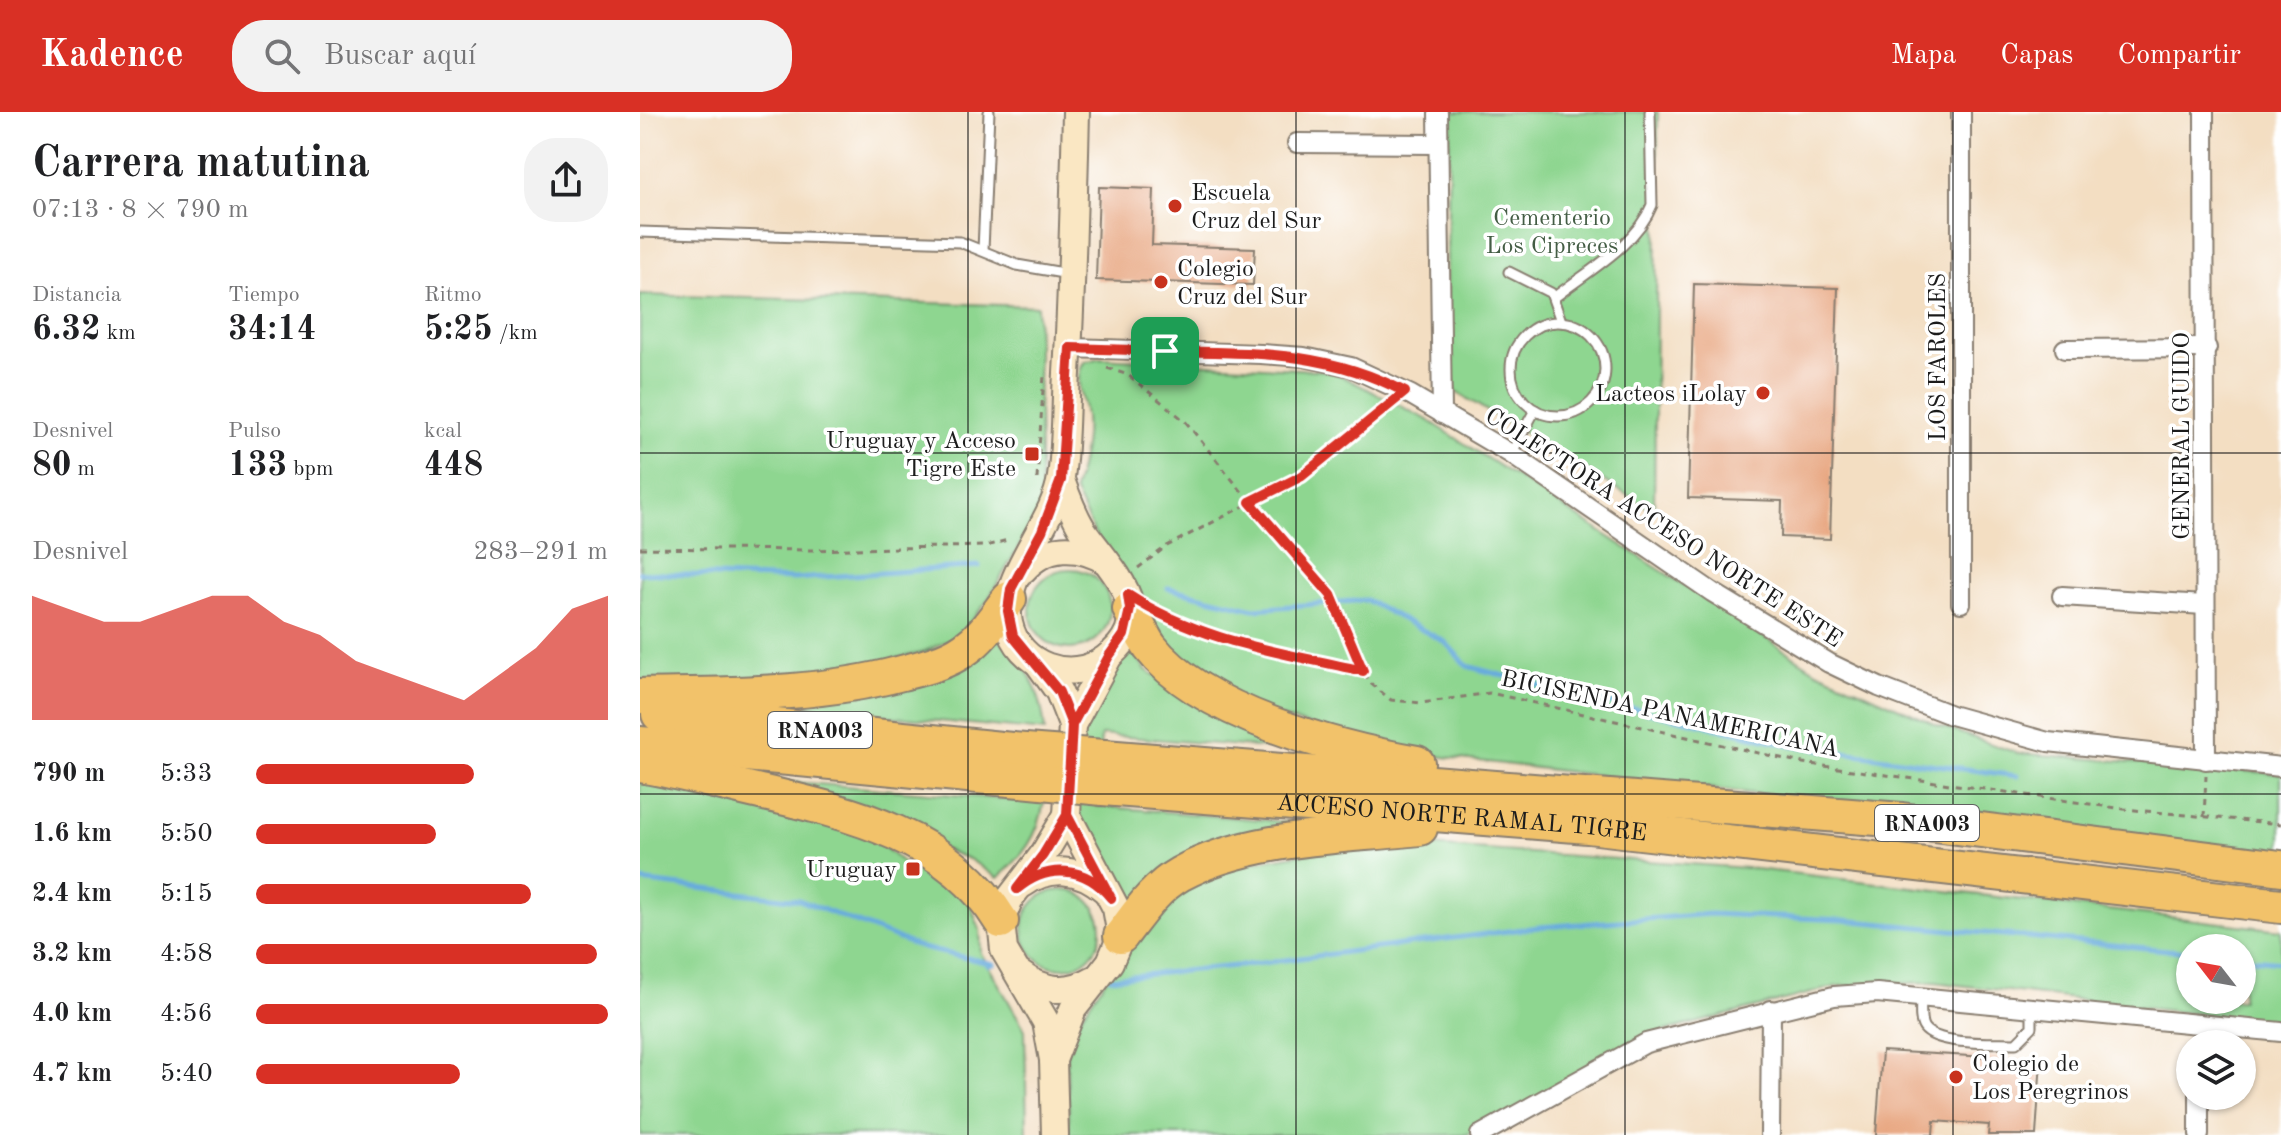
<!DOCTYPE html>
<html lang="es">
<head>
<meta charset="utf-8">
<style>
  body { margin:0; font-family:"Old Standard TT",serif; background:#f2f2f2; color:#202124; height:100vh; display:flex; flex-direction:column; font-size:30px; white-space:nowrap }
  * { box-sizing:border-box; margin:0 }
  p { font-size:26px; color:#757577 }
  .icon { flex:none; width:44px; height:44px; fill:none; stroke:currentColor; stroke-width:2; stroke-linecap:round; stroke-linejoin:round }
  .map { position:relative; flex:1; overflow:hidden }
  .panel { display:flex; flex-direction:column; background:#fff; width:640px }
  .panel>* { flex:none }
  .needle { width:52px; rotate:301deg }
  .fabs { position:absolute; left:1536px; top:822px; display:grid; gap:16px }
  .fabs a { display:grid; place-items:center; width:80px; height:80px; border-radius:50%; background:#fff; box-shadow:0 2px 6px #0004; font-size:40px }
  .pin { position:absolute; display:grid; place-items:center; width:68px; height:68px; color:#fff; margin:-34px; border-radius:16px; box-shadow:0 4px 12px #0006 }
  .round { display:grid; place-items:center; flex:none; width:84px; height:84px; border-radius:32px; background:#f2f2f2 }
  .head { display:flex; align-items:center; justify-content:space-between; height:136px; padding:0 32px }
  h1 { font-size:44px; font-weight:700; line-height:60px }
  .figures { display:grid; grid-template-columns:repeat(3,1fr); gap:12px; height:136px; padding:8px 32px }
  .figures div { display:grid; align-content:center }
  .figures b { font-size:34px; font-weight:700 }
  .figures small { font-size:22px; font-weight:400 }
  .figures p { font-size:22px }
  .chart { height:224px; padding:16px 32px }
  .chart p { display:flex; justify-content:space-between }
  .chart svg { width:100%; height:144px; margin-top:8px; fill:#d93025; opacity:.7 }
  ul { padding:0 32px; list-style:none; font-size:26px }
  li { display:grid; grid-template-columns:128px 96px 1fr; align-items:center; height:60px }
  li i { height:20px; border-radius:10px; background:#d93025 }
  header { display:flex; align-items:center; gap:48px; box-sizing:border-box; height:112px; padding:0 40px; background:#d93025; color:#fff }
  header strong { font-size:38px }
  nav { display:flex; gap:44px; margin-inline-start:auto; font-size:28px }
  .search { width:560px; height:72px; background:#f2f2f2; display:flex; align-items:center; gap:20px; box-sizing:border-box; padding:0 28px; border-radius:32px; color:#757577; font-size:30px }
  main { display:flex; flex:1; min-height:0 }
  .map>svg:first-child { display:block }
</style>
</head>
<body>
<header>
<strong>Kadence</strong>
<div class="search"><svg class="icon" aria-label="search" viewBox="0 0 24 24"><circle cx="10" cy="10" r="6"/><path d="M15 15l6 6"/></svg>Buscar aquí</div>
<nav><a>Mapa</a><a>Capas</a><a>Compartir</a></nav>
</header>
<main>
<section class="panel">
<div class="head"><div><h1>Carrera matutina</h1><p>07:13 · 8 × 790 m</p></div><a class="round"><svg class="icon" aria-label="share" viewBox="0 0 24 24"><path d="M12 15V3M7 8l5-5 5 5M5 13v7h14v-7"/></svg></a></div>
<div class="figures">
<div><p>Distancia</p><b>6.32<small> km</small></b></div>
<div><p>Tiempo</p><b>34:14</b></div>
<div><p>Ritmo</p><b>5:25<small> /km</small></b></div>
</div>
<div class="figures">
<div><p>Desnivel</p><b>80<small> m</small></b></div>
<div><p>Pulso</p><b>133<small> bpm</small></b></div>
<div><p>kcal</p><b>448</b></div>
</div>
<div class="chart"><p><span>Desnivel</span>283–291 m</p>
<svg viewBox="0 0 160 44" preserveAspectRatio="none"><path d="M0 44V6L10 10L20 14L30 14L40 10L50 6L60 6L70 14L80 18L90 26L100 30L110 34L120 38L130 30L140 22L150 10L160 6V44z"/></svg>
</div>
<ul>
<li><b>790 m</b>5:33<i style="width:62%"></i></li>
<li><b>1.6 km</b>5:50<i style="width:51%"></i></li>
<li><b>2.4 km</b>5:15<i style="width:78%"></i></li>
<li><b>3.2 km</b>4:58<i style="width:97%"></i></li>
<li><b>4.0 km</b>4:56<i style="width:100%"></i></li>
<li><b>4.7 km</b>5:40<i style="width:58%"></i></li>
</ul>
</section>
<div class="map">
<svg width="1641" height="1023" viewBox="0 0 1641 1023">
  <rect width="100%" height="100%" fill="#fff"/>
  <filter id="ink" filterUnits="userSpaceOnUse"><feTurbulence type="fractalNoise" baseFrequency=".0125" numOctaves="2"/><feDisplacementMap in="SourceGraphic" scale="16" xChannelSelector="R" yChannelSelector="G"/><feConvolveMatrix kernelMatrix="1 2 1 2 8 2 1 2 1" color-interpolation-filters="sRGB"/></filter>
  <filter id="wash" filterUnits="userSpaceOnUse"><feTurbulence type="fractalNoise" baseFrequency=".006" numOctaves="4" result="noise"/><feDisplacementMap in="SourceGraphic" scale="32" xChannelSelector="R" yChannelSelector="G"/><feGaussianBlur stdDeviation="1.8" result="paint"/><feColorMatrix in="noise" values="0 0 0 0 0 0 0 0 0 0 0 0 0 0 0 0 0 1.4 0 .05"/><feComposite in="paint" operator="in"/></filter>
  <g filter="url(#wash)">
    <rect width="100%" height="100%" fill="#f3dec2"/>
    <g fill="#8ed690" stroke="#557956" stroke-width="2" fill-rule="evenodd">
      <polygon points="810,0 1018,0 1014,399 816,280 805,238"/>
      <polygon points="0,183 397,194 401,397 347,489 319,524 271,545 142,568 0,569"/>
      <path d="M460,246l232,13 96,49 387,250 122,55 80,28 264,21v82l-871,-103 -159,-44 -49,-41 -23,-3 -77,-116 -28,-58c7,-24 15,-56 10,-81 -3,-18 -10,-31 0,-48z"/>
      <circle cx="430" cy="497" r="40"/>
      <path d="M355,525c32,23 47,57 50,94l-341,-32z"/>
      <polygon points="487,531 506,558 537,577 680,640 461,623 456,694 707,715 633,725 486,804 434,696 435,628"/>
      <path d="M117,667l247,20 40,3c-6,35 -20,53 -46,76l-29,-19z"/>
      <polygon points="0,668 228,721 263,751 295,761 329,789 340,818 341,841 385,918 387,1023 0,1023"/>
      <path d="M732,730l375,26 534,62v94l-347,-42 -96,4 -196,51 -141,84 -36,14h-396c1,-33 -5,-67 -1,-99l99,-148 57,-21zM1550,836h52v52h-52z"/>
      <circle cx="422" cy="817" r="39"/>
    </g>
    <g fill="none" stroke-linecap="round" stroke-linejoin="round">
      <g stroke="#68abdd" stroke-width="5">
        <polyline points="0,461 155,467 339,454"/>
        <polyline points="528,476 614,497 726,488 805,530 827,554 928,581 1151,633 1377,664"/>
        <polyline points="0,769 159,788 282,836 354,852 348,853"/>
        <polyline points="1602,846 1641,850"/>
        <polyline points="470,866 606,853 899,815 1071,802 1203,808 1550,840"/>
      </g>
    </g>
    <g id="blocks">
      <g fill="#e8a782">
        <polygon points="459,75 514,77 512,133 615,136 613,173 456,168"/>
        <polygon points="1054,172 1198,176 1190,427 1141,425 1142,389 1048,386"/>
        <polygon points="1242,939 1401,948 1396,1023 1348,1023 1349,1013 1294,1009 1293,1023 1236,1023"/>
      </g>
    </g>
  </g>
  <g filter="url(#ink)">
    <use href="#blocks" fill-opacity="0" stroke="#887d6f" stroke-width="2"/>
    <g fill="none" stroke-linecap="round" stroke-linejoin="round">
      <defs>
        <g id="lane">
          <polyline points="0,120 320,130 377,153 429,162"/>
          <polyline points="343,138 349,0"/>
          <polyline points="869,160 911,181 921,209"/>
          <path d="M915,185c33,-26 81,-52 97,-92l-2,-93"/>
          <circle cx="918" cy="257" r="47"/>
          <polyline points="871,342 895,298"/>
          <path d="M1281,885c0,9 -2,24 3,31 14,18 70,14 92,15l16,-16v-19"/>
        </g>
        <g id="street">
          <polyline points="798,0 802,302"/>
          <polyline points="1321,0 1321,491"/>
          <polyline points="1564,0 1566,648"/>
          <polyline points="657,31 797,32"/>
          <polyline points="430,236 621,242 664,245 711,255 771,283 871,342 1072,480 1189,551 1239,575 1311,603 1408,630 1641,655"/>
          <polyline points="1425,237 1567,236"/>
          <polyline points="1422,484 1564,493"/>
          <polyline points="1559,984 1559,1023"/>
          <polyline points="840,1023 1006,931 1194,884 1237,881 1641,920"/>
          <polyline points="1130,1023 1131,898"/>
        </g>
        <g id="secondary">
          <path d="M421,368c6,17 12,34 22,50 26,38 81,85 22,129 -35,25 -87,7 -96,-36 -10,-46 46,-99 52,-146 5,-34 4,-70 6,-104 5,-87 7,-174 9,-261"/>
          <path d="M383,458c23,-26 55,-26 83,-9"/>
          <polyline points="398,551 419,580 432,613"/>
          <path d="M383,772c27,-19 57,-16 81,5"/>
          <path d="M380,862c24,18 48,20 74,5"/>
          <polyline points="413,948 433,897 470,850 481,824 476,796 427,703 432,613 469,544"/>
          <polyline points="415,1023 413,948 406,910 364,838 361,809 370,786 403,743 427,703"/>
        </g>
        <g id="highway">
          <path d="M490,497c6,12 12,27 20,38 51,66 187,102 267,116"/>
          <path d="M0,584c89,-2 175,0 262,-23 20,-5 45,-11 63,-24 19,-13 30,-32 44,-50"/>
          <polyline points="19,602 361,637"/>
          <polyline points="0,632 359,666"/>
          <polyline points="464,645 1262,708 1641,756"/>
          <path d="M0,653c41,7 80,18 120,27 90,21 190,44 241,129"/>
          <path id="s1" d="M463,676l485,38 693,80"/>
          <path d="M481,824c17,-22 34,-48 59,-62 70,-38 162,-37 240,-46"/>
        </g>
      </defs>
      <use href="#lane" stroke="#887d6f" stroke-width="13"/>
      <use href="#street" stroke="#887d6f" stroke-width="22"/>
      <use href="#secondary" stroke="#887d6f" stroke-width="30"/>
      <use href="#highway" stroke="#887d6f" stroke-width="38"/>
      <g stroke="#887d6f" stroke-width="3" stroke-dasharray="6 6" stroke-linecap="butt">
        <polyline points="467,256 488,263 545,309 648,437 691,483 729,570 751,588 782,591 850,581 1163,651 1484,697 1641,712"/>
        <polyline points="397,367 404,263"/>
        <polyline points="0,436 169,438 346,434 371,427"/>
        <polyline points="498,456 527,434 662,364 751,291"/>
        <polyline points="520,502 582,529 723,559"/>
        <polyline points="1564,705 1566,664"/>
      </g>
      <use href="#lane" stroke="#fff" stroke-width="9"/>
      <use href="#street" stroke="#fff" stroke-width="18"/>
      <use href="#secondary" stroke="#fae7c3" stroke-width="26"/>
      <use href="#highway" stroke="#f2c26a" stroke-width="34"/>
      <defs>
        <g id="highway-bridge">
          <polyline points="361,637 464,645"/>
          <polyline points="359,666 463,676"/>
        </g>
      </defs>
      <use href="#highway-bridge" stroke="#887d6f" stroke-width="38" stroke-linecap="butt"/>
      <use href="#highway-bridge" stroke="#f2c26a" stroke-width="34"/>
    </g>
  </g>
  <g fill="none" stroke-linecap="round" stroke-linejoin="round" filter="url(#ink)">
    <defs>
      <path id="route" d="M525,239l-95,-3 -9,132 -19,51 -31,58 -3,22 5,25 46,56 13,33 -5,90 -24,40 -26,34c31,-26 69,-23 94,9l-44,-83 5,-90 37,-69 15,-21 6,-26 -2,-14c72,47 153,57 235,76l-32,-76 -81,-93 52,-26 103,-84c-79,-42 -153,-39 -240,-41"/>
    </defs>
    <use href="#route" stroke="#fff" stroke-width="16"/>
    <use href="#route" stroke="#d93025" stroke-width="10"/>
  </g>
  <path fill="none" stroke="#1c1c1c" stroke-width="2" stroke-opacity="0.55" d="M328,0v1023M656,0v1023M985,0v1023M1313,0v1023M0,341h1641M0,682h1641"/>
  <g fill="#c8321e" stroke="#fff" stroke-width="3">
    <circle cx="535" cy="94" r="8"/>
    <circle cx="521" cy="170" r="8"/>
    <circle cx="1123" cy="281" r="8"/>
    <rect x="384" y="334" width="16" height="16" rx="4"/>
    <rect x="265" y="749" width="16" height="16" rx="4"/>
    <circle cx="1316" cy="965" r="8"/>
  </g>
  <g text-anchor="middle" stroke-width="7" stroke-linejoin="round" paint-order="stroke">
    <g fill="#fff" stroke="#606060" stroke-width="2">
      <rect x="128" y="600" width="104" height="36" rx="6"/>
      <rect x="1235" y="693" width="104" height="36" rx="6"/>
    </g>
    <g font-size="22" font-weight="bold" fill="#1c1c1c">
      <text x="180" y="626">RNA003</text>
      <text x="1287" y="719">RNA003</text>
    </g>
    <g font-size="24" fill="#1c1c1c" stroke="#fff" text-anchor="start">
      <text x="551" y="88">Escuela<tspan x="551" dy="28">Cruz del Sur</tspan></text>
      <text x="537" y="164">Colegio<tspan x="537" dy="28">Cruz del Sur</tspan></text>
      <text x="1107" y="289" text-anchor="end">Lacteos iLolay</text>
      <text x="376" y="336" text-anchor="end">Uruguay y Acceso<tspan x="376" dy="28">Tigre Este</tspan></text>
      <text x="257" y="765" text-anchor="end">Uruguay</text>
      <text x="1332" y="959">Colegio de<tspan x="1332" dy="28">Los Peregrinos</tspan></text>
    </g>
    <g font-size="24" fill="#445d45" stroke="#fff">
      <text x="912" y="113">Cementerio<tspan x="912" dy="28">Los Cipreces</tspan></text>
    </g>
    <g font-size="24" fill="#1c1c1c" stroke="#fff">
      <text transform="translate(1297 245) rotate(-90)" y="8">LOS FAROLES</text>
      <text transform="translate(1541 324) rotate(-90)" y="8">GENERAL GUIDO</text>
      <text transform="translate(1024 415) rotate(33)" y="8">COLECTORA ACCESO NORTE ESTE</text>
      <text transform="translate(1030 601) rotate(12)" y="8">BICISENDA PANAMERICANA</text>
      <text dy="8" stroke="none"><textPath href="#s1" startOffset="360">ACCESO NORTE RAMAL TIGRE</textPath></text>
    </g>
  </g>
</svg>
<div class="fabs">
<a><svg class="needle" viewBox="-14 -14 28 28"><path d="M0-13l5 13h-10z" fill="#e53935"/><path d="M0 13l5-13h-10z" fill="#757577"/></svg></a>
<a><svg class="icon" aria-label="layers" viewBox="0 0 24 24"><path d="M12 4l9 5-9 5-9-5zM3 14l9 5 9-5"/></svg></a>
</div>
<div class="pin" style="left:525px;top:239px;background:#1e9e55"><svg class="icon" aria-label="arrive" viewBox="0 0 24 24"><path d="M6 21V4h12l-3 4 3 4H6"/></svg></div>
</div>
</main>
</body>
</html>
